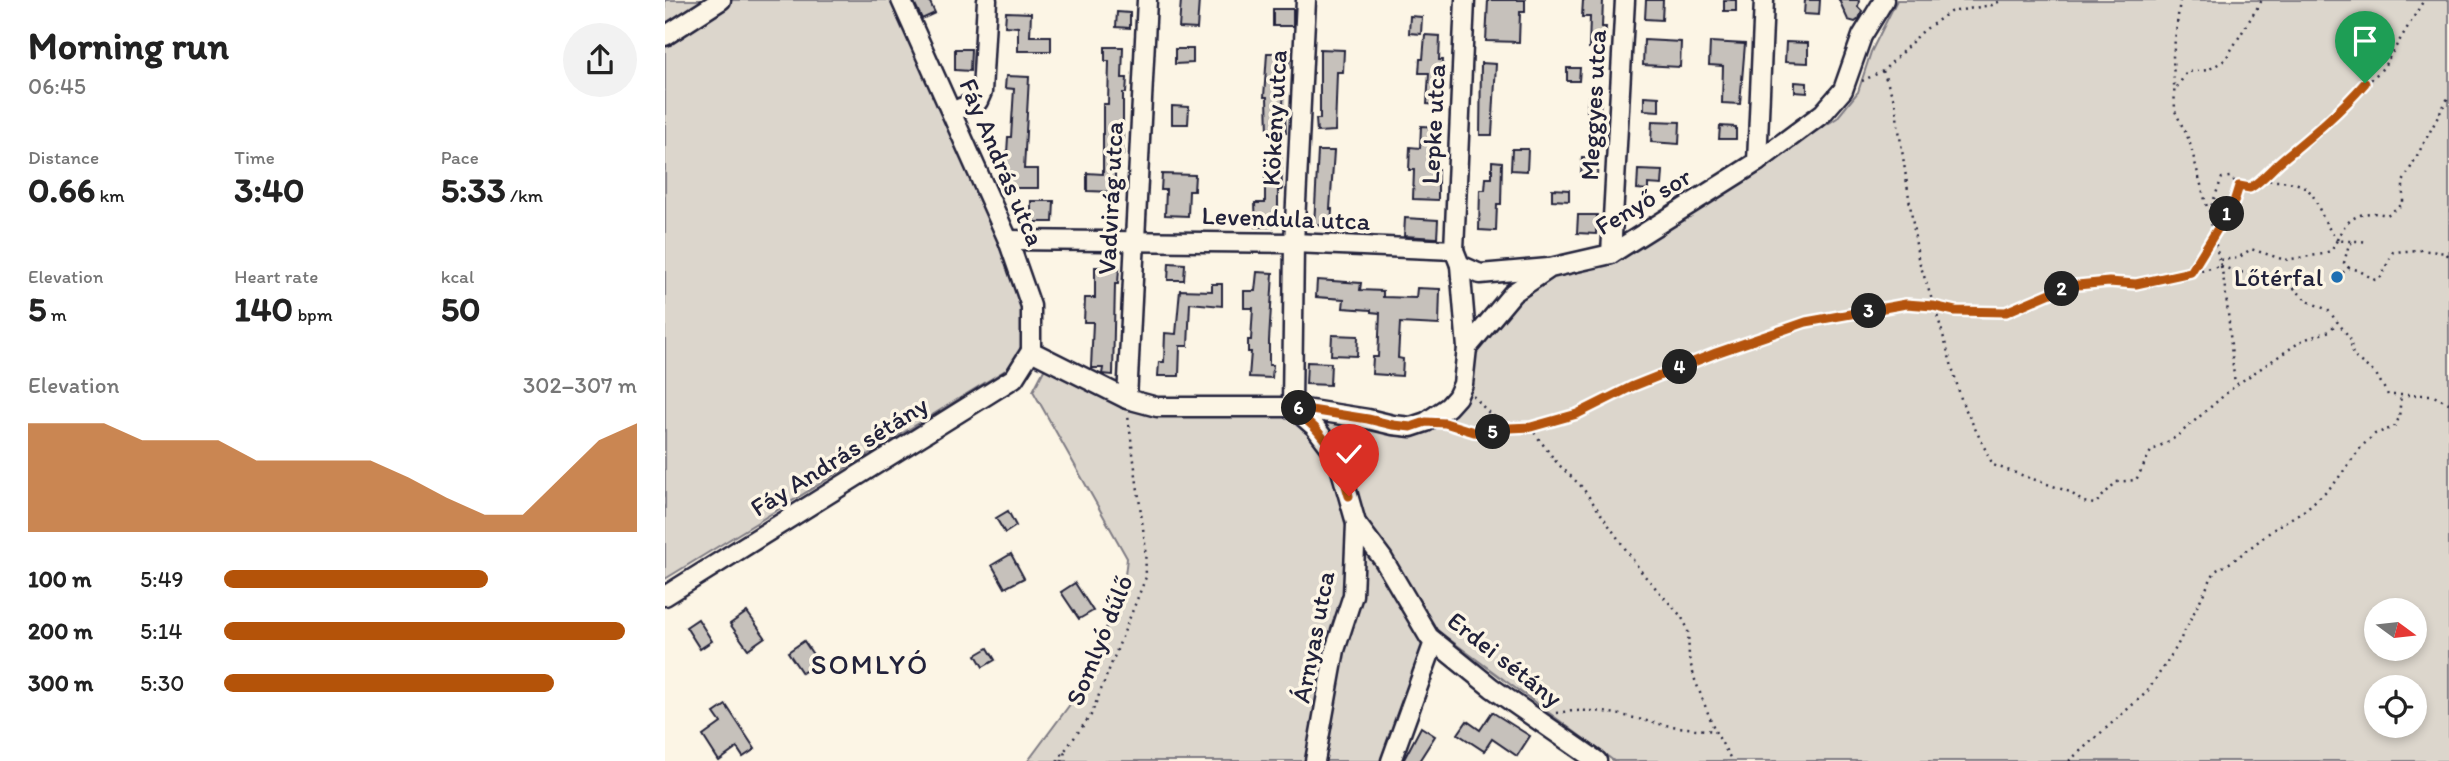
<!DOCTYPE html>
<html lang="en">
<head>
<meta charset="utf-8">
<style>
  body { margin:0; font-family:Itim,sans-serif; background:#f2f2f2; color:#222; height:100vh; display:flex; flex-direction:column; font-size:26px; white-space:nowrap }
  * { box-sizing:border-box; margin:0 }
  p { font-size:23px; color:#767676 }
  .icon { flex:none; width:38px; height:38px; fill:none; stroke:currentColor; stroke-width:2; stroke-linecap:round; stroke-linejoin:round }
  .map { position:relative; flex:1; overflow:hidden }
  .drawer { display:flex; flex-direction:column; background:#fff; width:665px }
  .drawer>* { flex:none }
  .needle { width:46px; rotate:105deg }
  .tools { position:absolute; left:1699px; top:598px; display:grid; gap:14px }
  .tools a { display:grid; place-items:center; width:63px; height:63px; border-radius:50%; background:#fff; box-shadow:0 4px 10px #0003; font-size:35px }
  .pin { position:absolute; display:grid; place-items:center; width:60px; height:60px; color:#fff; margin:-72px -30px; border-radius:50% 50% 50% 0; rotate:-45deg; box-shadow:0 0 7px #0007 }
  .pin .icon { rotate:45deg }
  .km { position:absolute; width:35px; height:35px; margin:-18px; border-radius:50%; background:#222; color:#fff; font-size:19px; line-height:35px; text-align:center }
  .round { display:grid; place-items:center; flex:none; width:74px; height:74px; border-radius:37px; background:#f2f2f2 }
  .summary { display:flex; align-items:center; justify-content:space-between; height:119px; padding:0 28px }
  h1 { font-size:38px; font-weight:700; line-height:52px }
  .stats { display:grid; grid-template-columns:repeat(3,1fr); gap:10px; height:119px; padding:7px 28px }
  .stats div { display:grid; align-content:center }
  .stats b { font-size:35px; font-weight:700 }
  .stats small { font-size:19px; font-weight:400 }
  .stats p { font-size:19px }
  .chart { height:196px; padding:14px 28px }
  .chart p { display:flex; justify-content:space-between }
  .chart svg { width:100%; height:126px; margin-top:7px; fill:#b45309; opacity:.7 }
  ul { padding:0 28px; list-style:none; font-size:23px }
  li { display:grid; grid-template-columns:112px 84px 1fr; align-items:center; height:52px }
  li i { height:18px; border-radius:9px; background:#b45309 }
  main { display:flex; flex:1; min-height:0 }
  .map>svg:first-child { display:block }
</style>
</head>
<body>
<main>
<section class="drawer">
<div class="summary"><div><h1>Morning run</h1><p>06:45</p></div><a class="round"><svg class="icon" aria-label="share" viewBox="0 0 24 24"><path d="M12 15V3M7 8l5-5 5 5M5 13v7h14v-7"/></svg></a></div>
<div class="stats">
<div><p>Distance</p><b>0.66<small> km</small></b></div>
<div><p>Time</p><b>3:40</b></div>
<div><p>Pace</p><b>5:33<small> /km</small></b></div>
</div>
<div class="stats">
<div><p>Elevation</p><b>5<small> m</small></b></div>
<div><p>Heart rate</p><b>140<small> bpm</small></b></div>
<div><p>kcal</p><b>50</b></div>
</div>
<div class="chart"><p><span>Elevation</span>302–307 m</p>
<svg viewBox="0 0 160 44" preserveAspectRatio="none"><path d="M0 44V6L10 6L20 6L30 12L40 12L50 12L60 19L70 19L80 19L90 19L100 25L110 32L120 38L130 38L140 25L150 12L160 6V44z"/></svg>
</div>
<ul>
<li><b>100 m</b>5:49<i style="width:64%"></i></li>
<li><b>200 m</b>5:14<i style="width:97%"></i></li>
<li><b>300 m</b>5:30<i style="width:80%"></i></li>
</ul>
</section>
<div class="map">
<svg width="1784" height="761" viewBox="0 0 1784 761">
  <rect width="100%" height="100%" fill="#fcf5e5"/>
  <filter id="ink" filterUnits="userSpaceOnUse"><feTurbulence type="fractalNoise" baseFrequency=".0143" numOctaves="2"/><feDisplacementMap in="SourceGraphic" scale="14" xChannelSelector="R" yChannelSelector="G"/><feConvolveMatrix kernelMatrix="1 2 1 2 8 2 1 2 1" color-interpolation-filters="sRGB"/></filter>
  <g filter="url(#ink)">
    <g fill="#dcd6cc" stroke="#7f7c84" stroke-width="2" fill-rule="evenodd">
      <polygon points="0,0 226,0 332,230 362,304 359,346 347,366 0,579"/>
      <path d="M1232,0h552v761h-835l-180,-133 -49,133h-357l43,-58 19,-35 34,-84 3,-26 -94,-167 12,-23 113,46 156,-4 97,13 33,-13 19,-26 24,-58 25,-24 36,-26 80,-25 209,-133 21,-26 13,-40zM1712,611h38v38h-38zM1712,688h38v38h-38z"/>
    </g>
    <g fill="#c6c1bb" stroke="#22223b" stroke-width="2">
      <polygon points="248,0 264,0 270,13 257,19"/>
      <polygon points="516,0 534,0 532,29 514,28"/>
      <polygon points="823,0 860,0 860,12 855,12 854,42 821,41"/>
      <polygon points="918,0 938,0 937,27 941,27 939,49 924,48 925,17 917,17"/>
      <polygon points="981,0 998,0 997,20 980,19"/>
      <rect x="1059" y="0" width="12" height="11"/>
      <polygon points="1140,0 1155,0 1154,15 1139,14"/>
      <polygon points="1174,0 1194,0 1193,7 1197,11 1194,19 1190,22 1183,20"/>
      <rect x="608" y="9" width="20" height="17"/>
      <polygon points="341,12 366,13 365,36 386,36 386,51 353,51 353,27 340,26"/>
      <polygon points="452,12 465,13 465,28 451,27"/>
      <polygon points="745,16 757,17 756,34 744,33"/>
      <polygon points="760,35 775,36 774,60 778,60 777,74 775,74 773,105 762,104 764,73 754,73 755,59 758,59"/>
      <polygon points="979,40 1016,42 1015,67 978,65"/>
      <polygon points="1045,42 1080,44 1075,104 1057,103 1058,66 1044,65"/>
      <polygon points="1121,42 1143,43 1143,63 1120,62"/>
      <polygon points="440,47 458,47 457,78 462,78 461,93 458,93 458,155 450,155 450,192 422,191 422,173 438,174 438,104 443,104 444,61 440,61"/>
      <polygon points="290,49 306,49 305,71 290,70"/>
      <polygon points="510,49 528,49 528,63 510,64"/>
      <polygon points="655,49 679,50 678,72 672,72 670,131 652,132 651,119 655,119"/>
      <polygon points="602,53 625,53 624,67 619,66 618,115 620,115 621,133 603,133 602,97 599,97"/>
      <polygon points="816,63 831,64 827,135 815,135"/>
      <polygon points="902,68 915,68 914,81 902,81"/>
      <polygon points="341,76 364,77 359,169 373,169 373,188 337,188 337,169 341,169 343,137 346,137 349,89 340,88"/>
      <polygon points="1130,82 1142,83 1142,93 1130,92"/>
      <polygon points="979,96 994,97 994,111 979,110"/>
      <polygon points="923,97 936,97 935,112 922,111"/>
      <polygon points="507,106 524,107 523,124 507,124"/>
      <polygon points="987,121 1015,122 1014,144 986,142"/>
      <polygon points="756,126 773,127 773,200 748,199 749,170 744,170 745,147 755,148"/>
      <polygon points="1055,126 1071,127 1071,139 1054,139"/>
      <polygon points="847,149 863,149 862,171 846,170"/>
      <polygon points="600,150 616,150 617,190 613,190 613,213 608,213 608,227 591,227 590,203 600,203"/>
      <polygon points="653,151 669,151 665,209 667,209 666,226 649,225"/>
      <polygon points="917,157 933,158 932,175 916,174"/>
      <polygon points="827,161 837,162 836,204 832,204 831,231 814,230 815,190 820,190 821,178 827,178"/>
      <polygon points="973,170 998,171 997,185 983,184 983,190 972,189"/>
      <polygon points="497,174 530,175 529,191 524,191 523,216 500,215 501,190 496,190"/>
      <polygon points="887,189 904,190 904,201 887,200"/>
      <polygon points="366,201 389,201 388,222 366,222"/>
      <polygon points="913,215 932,215 931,234 912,233"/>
      <polygon points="740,218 773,220 772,238 739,236"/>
      <polygon points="504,263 520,264 519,280 503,280"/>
      <polygon points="430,267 454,267 453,284 450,284 448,375 437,374 438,368 426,368 428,322 419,322 420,298 430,298"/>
      <polygon points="592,272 608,273 604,341 604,365 608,365 607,378 584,377 586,352 583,352 583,340 586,340 588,308 579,308 579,291 590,291"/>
      <polygon points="652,280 696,283 695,290 718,291 718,297 751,298 752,288 775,289 774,325 735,323 733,358 738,359 737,376 707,374 708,357 713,357 715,313 706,312 706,310 678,308 679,299 651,297"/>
      <polygon points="547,284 557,284 557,306 525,303 523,346 515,346 514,376 493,376 494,362 499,362 500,333 511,334 515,290 547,291"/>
      <polygon points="667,335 693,336 692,356 666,355"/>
      <polygon points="642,362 666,363 665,385 641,384"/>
      <polygon points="343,511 351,526 340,533 331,518"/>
      <polygon points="346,554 359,578 340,588 327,565"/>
      <polygon points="410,583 428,611 414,619 396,592"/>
      <polygon points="82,612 100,637 83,649 65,624"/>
      <polygon points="33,619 47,641 35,649 21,627"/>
      <polygon points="139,641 153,662 137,673 123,652"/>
      <polygon points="323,648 330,660 318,667 311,655"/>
      <polygon points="61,705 90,749 78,757 72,748 54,761 38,736 56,723 49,713"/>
      <polygon points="827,712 865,736 852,756 827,739 819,751 793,734 802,721 815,730"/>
      <polygon points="756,727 770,736 754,761 738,761"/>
    </g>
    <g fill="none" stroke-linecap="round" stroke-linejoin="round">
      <defs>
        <g id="minor">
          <polyline points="236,0 343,240 366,306 366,351"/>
          <polyline points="641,0 629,243 627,407 650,427 672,456 691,523 718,559 764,637 827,688 932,761"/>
          <polyline points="0,36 56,0"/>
          <polyline points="288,111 313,101 317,92 322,0"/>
          <polyline points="1092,162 1099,0"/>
          <polyline points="343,240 629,243 789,250 795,265 815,274 884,268"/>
          <polyline points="789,250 800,0"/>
          <polyline points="946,254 960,0"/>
          <polyline points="795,265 802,348"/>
          <polyline points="366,351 462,399 492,407 627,407 703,419 728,425 746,427 761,422 783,407 792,397 798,384 802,348 848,293 885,268 946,254 1092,162 1158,113 1178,90 1197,36 1219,0"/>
          <polyline points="462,399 482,0"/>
          <polyline points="0,596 349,378 366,351"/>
          <polyline points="650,761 670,650 688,595 691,523"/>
          <polyline points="726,761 769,642"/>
        </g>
      </defs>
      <use href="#minor" stroke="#22223b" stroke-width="23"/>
      <g stroke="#22223b" stroke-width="2.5" stroke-dasharray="2 5" stroke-linecap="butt">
        <polyline points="1515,0 1508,56 1510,111 1524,140 1543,211"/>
        <polyline points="1218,71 1230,103 1253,258 1274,321 1297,402 1328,465 1405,492 1418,502 1430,504 1451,482 1471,480 1486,451 1511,437 1571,385 1638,340 1665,331 1672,322"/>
        <polyline points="1197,81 1218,71 1258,31 1285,12 1327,5 1338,0"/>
        <polyline points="1512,87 1522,72 1543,70 1560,60 1597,0"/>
        <path d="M1597,181c65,-2 44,19 75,59"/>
        <path d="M1672,240c9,-23 26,-31 50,-25l16,-11v-22l46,-86"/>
        <polyline points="1554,260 1544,212 1557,178 1565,177 1574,186 1585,188 1597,181 1618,159 1659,126 1718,68 1759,0"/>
        <polyline points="1556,266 1572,272 1601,274 1628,287 1642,301 1663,310 1685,338 1688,356 1711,374 1723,395 1766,395 1784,403"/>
        <path d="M1556,266c8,38 9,79 14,118"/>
        <polyline points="1684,268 1679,263 1684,244 1689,242"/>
        <polyline points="1526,272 1569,202 1574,186"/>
        <polyline points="1672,277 1684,268 1693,270 1710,280 1716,277 1728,252 1754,250 1781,253 1784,257"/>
        <polyline points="808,396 824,413 845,428"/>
        <path d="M783,424l26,8 15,1 21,-5 20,-1 47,-14 54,-26 84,-34 91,-31 100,-18 27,2 22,5 51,1 61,-26 42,-4 27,2 85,-18 -2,-6 19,-2 13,-9 34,11 38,-6 9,-4 5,-10c10,2 19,0 30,2"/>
        <polyline points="865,427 892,463 917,487 978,574 1016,616 1023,629 1024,658 1030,680 1050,731 1067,761"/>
        <path d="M891,713c40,-6 61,1 99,10 19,4 40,6 60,8"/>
        <polyline points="392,761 426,715 481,577 480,543 463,416"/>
        <polyline points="397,761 400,752"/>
        <polyline points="1404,761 1482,692 1511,648 1550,571 1568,561 1613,526 1640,510 1669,484 1697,446 1710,434 1729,427 1734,418 1736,394"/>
      </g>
      <use href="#minor" stroke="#fcf5e5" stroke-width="18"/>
    </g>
  </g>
  <g fill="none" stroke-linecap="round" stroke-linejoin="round" filter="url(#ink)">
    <defs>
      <path id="route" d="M684,496l-11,-40 -23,-28 -23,-21 76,12 25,6 18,2 15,-5 19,1 29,9 15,1 21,-5 21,-1 46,-13 54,-27 85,-34 90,-31 100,-18 27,2 22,5 51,1 61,-26 42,-4 27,2 55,-12 43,-70 5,-16 11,2c13,-8 21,-19 33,-29 29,-24 57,-47 82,-76"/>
    </defs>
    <use href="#route" stroke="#fff" stroke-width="14"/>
    <use href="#route" stroke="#b45309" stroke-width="9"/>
  </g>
  <circle fill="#1f6fb2" stroke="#fcf5e5" stroke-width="2.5" cx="1672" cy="277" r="7"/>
  <g text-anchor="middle" stroke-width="7" stroke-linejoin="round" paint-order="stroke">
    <g font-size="26" fill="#22223b" stroke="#fcf5e5">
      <text transform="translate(928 105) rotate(-87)" y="9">Meggyes utca</text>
      <text transform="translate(609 118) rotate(-87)" y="9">Kökény utca</text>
      <text transform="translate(768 124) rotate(-87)" y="9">Lepke utca</text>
      <text transform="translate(337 162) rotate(67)" y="9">Fáy András utca</text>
      <text transform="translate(445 198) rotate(-87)" y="9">Vadvirág utca</text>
      <text transform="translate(978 201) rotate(-31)" y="9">Fenyő sor</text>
      <text transform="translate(621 218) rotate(2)" y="9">Levendula utca</text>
      <text transform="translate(174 456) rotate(-32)" y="9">Fáy András sétány</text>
      <text transform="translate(648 637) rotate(-79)" y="9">Árnyas utca</text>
      <text transform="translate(434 640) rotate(-68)" y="9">Somlyó dűlő</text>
      <text transform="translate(840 659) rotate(38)" y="9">Erdei sétány</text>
    </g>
    <g font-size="26" fill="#22223b" stroke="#fcf5e5" text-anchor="end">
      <text x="1658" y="286">Lőtérfal</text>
    </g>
    <g font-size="28" letter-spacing="2" fill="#22223b" stroke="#fcf5e5">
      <text x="205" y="674">SOMLYÓ</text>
    </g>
  </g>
</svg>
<div class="tools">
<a><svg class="needle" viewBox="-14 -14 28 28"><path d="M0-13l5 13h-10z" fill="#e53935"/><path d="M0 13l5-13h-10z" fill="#767676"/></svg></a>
<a><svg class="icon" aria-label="locate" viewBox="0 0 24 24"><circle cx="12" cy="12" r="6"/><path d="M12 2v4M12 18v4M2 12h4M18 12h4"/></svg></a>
</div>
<div class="pin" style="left:1700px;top:83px;background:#1e9e55"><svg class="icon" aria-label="arrive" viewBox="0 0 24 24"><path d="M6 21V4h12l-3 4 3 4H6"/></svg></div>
<div class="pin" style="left:684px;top:496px;background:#d93025"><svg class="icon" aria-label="check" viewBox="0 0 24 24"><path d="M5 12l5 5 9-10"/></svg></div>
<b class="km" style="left:1562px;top:214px">1</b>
<b class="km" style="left:1397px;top:289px">2</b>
<b class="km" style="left:1204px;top:311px">3</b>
<b class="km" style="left:1015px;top:367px">4</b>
<b class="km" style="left:828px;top:432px">5</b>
<b class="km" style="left:634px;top:408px">6</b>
</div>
</main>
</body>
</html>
